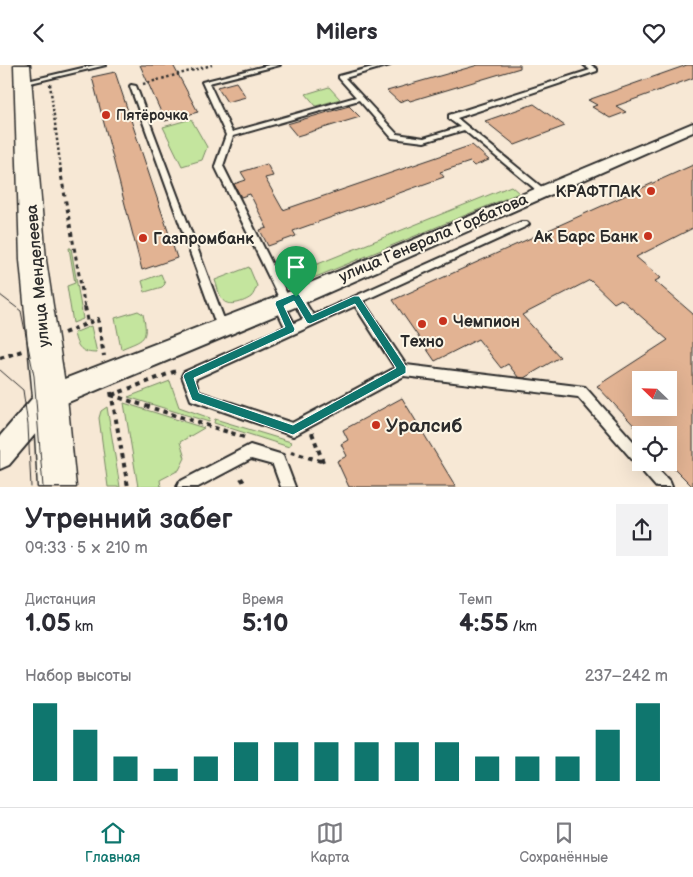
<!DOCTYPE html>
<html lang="ru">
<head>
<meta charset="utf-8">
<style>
  body { margin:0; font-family:"Balsamiq Sans",sans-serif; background:#f2f2f3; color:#2b2b33; height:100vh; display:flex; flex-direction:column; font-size:19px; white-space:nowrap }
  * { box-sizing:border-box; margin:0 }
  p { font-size:16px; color:#7c7c81 }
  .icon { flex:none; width:28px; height:28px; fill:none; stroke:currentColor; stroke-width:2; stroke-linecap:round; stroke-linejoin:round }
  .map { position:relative; height:422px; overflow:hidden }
  .drawer { display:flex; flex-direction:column; background:#fff; flex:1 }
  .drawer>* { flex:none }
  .needle { width:32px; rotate:293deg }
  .controls { position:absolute; left:632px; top:306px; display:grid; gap:10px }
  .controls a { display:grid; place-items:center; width:45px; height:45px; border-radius:0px; background:#fff; box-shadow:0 5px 20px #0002; font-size:25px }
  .pin { position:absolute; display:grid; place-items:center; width:42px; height:42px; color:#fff; margin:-51px -21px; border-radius:50% 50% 50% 0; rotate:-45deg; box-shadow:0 0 5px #0007 }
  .pin .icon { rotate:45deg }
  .round { display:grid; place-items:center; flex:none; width:52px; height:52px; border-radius:0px; background:#f2f2f3 }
  .head { display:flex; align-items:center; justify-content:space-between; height:85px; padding:0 25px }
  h1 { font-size:28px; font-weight:600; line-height:38px }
  .metrics { display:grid; grid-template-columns:repeat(3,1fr); gap:8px; height:85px; padding:5px 25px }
  .metrics div { display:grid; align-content:center }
  .metrics b { font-size:25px; font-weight:600 }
  .metrics small { font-size:14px; font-weight:400 }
  .metrics p { font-size:14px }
  .chart { height:140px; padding:10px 25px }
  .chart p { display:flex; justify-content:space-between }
  .chart svg { width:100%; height:90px; margin-top:5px; stroke:#0f766e; stroke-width:6 }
  header { display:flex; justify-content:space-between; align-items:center; height:65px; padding:0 25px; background:#fff; font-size:22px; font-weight:600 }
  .tabs { display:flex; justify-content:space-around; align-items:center; height:70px; border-top:1px solid #e1e1e2; background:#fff; font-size:14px; color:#7c7c81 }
  .tabs a { display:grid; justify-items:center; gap:2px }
  .tabs .active { color:#0f766e }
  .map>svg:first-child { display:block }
</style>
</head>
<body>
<header><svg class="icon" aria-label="back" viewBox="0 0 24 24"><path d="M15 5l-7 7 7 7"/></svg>Milers<svg class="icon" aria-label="heart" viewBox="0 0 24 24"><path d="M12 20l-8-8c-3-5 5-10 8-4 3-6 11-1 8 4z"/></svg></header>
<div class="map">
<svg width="693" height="422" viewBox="0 0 693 422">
  <rect width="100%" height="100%" fill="#f7e8d5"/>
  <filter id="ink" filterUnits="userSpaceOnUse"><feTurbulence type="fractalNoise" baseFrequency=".02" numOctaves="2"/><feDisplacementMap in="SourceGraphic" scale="10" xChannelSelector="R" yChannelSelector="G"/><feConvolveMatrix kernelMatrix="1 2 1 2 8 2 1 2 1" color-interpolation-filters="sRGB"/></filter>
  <g filter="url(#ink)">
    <g fill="#c4e59e" stroke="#788864">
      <polygon points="329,22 340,34 316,41 306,29"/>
      <polygon points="191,54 207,82 202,95 182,101 163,62"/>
      <polygon points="511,121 519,128 294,221 288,211"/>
      <polygon points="69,183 71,183 83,254 73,258 67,221 75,218"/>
      <path d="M249,202l8,19c-2,4 -3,8 -6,11 -7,5 -24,11 -29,2 -4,-6 -5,-14 -7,-19z"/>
      <polygon points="161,209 165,219 162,222 145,227 142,216"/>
      <path d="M138,246l5,3c6,27 1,25 -22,35l-6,-31z"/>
      <path d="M91,261l6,27c-15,0 -20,-5 -23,-20z"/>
      <polygon points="170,316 179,342 210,353 209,357 128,332"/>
      <polygon points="124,338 204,363 180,377 185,393 179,405 160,415 161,422 138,422"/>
      <polygon points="107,342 120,422 108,422 99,353 101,346"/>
      <polygon points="215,354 291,377 289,382 214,358"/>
    </g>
    <g fill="#e2b393" stroke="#2b2b2b" fill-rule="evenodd">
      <polygon points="140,0 173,0 198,47 165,56"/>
      <polygon points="478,0 520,0 520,3 410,36 408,34 399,37 387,26"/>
      <polygon points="687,0 693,0 693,13 616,41 626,47 610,53 592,42 597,40 588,35"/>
      <polygon points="115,7 177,193 142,205 92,12"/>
      <polygon points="236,17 246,32 227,37 217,22"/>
      <polygon points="534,39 565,61 515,80 485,56"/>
      <polygon points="349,41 360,52 297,71 287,59"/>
      <polygon points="472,80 489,95 474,101 470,97 440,107 444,112 293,166 296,171 268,181 260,165 267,163 250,129 241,132 234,119 246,115 241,107 267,99 273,111 265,113 283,145"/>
      <path d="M693,100v63l-57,29 25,21 -6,3 38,33v173l-24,-24v-28h-26l-46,-49 71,-46 -47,-41 -7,4 -24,-23 -68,35 38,42 -36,21 -6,-1 -10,-13 -7,4 -23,-29 -43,22 -42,-61zM641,315h28v27h-28z"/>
      <polygon points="402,333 456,422 349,422 337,396 347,391 341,379 348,375 343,365"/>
    </g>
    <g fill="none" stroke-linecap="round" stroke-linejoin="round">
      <defs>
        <g id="lane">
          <polygon points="95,0 106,0 22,20 19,18"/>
          <path d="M269,0h11l-71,18 23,49 124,-35 -17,-19v-2l41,-11h10l-45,13 52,56 27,4 36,-11 -11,-8v-4l141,-45 -6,-5h7l6,4v2l-140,47 87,71v4l-3,1 -77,-64 -40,12 -32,-4 -33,-38 -126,36 -10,30 68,136 -1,3 -5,1 9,17 9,-4 -12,-22 1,-3 4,-1 4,1 13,21 208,-93h6l2,2 -2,2 -164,75 43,64 179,22 56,63v13h11l18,19 2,5h-16l-78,-90 -174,-21 -111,60 -102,-36 -9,-24 2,-4 101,-45 -11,-23 1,-3 5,-1 -65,-134 11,-31 -24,-53zM355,241l40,62 -103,55 -93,-31 -4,-13z"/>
          <polygon points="131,20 136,21 227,262 226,265 222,267 218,265 217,262 130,21"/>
          <polygon points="250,380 283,390 295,422 281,422 273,400 251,394 198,422 177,422 179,417"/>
        </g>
        <polygon id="street" points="693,58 693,67 293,243 59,341 9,400 0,404 0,371 41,323 279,231"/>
        <polygon id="secondary" points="14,0 30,0 46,195 67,332 76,422 38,422 33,332 20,195"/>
      </defs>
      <use href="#lane" stroke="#2b2b2b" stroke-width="4"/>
      <use href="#street" stroke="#2b2b2b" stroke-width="4"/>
      <use href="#secondary" stroke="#2b2b2b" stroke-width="3"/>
      <g stroke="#2b2b2b" stroke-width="2.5" stroke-dasharray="2.5 2.5" stroke-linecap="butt">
        <polyline points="50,19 61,106"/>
        <polyline points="143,19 212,0"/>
      </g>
      <polyline stroke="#2b2b2b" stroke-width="3" stroke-dasharray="4 4" stroke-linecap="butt" points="60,104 85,243"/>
      <g stroke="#2b2b2b" stroke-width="4" stroke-dasharray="4.5 4.5" stroke-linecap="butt">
        <polyline points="85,242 88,258"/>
        <polyline points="64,268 98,254 104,291"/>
        <polyline points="0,293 22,286"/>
        <polyline points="111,327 128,422"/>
        <polyline points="111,330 247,373"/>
        <polyline points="112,330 176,306"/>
        <polyline points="312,368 323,397"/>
        <polyline points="291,387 324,397"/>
        <polyline points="241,413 245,419"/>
      </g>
      <use href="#lane" fill="#fcf5e5" fill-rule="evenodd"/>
      <use href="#street" fill="#fcf5e5" fill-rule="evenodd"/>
      <use href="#secondary" fill="#fcf5e5" fill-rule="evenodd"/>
      <g stroke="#2b2b2b" stroke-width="1">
        <polyline points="0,230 21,246 34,311 43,422"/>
        <polyline points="0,305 23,325 28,360 31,422"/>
      </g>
    </g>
  </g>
  <path fill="#0f766e" stroke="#fff" fill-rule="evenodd" d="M296,228l3,1 13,21 42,-19h5l47,71v6l-113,62 -101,-35 -9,-24 2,-3 100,-46 -10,-23 1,-3zM294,236l13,22 3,1 45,-20 41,64 -103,57 -94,-32 -5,-15 100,-46 1,-3 -11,-23z"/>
  <g fill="#c8321e" stroke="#fcf5e5" stroke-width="2">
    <circle cx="106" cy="50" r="5"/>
    <circle cx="651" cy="126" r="5"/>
    <circle cx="648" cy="171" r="5"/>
    <circle cx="143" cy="173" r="5"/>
    <circle cx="443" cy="256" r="5"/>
    <circle cx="422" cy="259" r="5"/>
    <circle cx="376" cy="360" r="5"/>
  </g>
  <g text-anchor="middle" stroke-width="4" stroke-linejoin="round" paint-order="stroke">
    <g font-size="14" font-weight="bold" fill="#2b2b2b" stroke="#fcf5e5" text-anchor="start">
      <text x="116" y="55">Пятёрочка</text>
    </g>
    <g font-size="16" font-weight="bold" fill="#2b2b2b" stroke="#fcf5e5" text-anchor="end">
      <text x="641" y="132">КРАФТПАК</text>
      <text x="638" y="177">Ак Барс Банк</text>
      <text x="153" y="179" text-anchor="start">Газпромбанк</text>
      <text x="453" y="262" text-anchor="start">Чемпион</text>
      <text x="422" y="282" text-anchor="middle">Техно</text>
    </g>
    <g font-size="16" fill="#2b2b2b" stroke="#fcf5e5">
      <text transform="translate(433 172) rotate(-23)" y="6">улица Генерала Горбатова</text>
      <text transform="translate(37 211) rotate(-95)" y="6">улица Менделеева</text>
    </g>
    <g font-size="19" font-weight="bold" fill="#2b2b2b" stroke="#fcf5e5" text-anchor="start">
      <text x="386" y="367">Уралсиб</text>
    </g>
  </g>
</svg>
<div class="controls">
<a><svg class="needle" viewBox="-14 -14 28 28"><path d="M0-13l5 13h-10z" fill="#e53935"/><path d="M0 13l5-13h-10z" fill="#7c7c81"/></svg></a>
<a><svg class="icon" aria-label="locate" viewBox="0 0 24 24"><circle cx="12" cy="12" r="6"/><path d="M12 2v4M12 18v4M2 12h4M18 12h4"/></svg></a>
</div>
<div class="pin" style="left:296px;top:232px;background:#1e9e55"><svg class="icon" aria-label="arrive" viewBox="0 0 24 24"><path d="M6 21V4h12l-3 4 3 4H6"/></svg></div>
</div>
<section class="drawer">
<div class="head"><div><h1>Утренний забег</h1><p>09:33 · 5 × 210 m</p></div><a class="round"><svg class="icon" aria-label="share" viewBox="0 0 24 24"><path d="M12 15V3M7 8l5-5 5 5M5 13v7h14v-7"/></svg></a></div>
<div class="metrics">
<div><p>Дистанция</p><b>1.05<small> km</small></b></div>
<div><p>Время</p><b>5:10</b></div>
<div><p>Темп</p><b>4:55<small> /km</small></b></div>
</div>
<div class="chart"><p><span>Набор высоты</span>237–242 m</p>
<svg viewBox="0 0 160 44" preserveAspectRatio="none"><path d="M5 44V6M15 44V19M25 44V32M35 44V38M45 44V32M55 44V25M65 44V25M75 44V25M85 44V25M95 44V25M105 44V25M115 44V32M125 44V32M135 44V32M145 44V19M155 44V6"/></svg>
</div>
</section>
<nav class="tabs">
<a class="active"><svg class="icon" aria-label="home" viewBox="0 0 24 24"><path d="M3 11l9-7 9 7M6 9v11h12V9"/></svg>Главная</a>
<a><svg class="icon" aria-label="map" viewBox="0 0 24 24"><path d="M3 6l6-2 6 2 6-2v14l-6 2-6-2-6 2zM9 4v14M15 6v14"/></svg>Карта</a>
<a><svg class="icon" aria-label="saved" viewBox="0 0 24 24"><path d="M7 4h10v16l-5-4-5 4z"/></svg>Сохранённые</a>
</nav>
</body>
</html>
